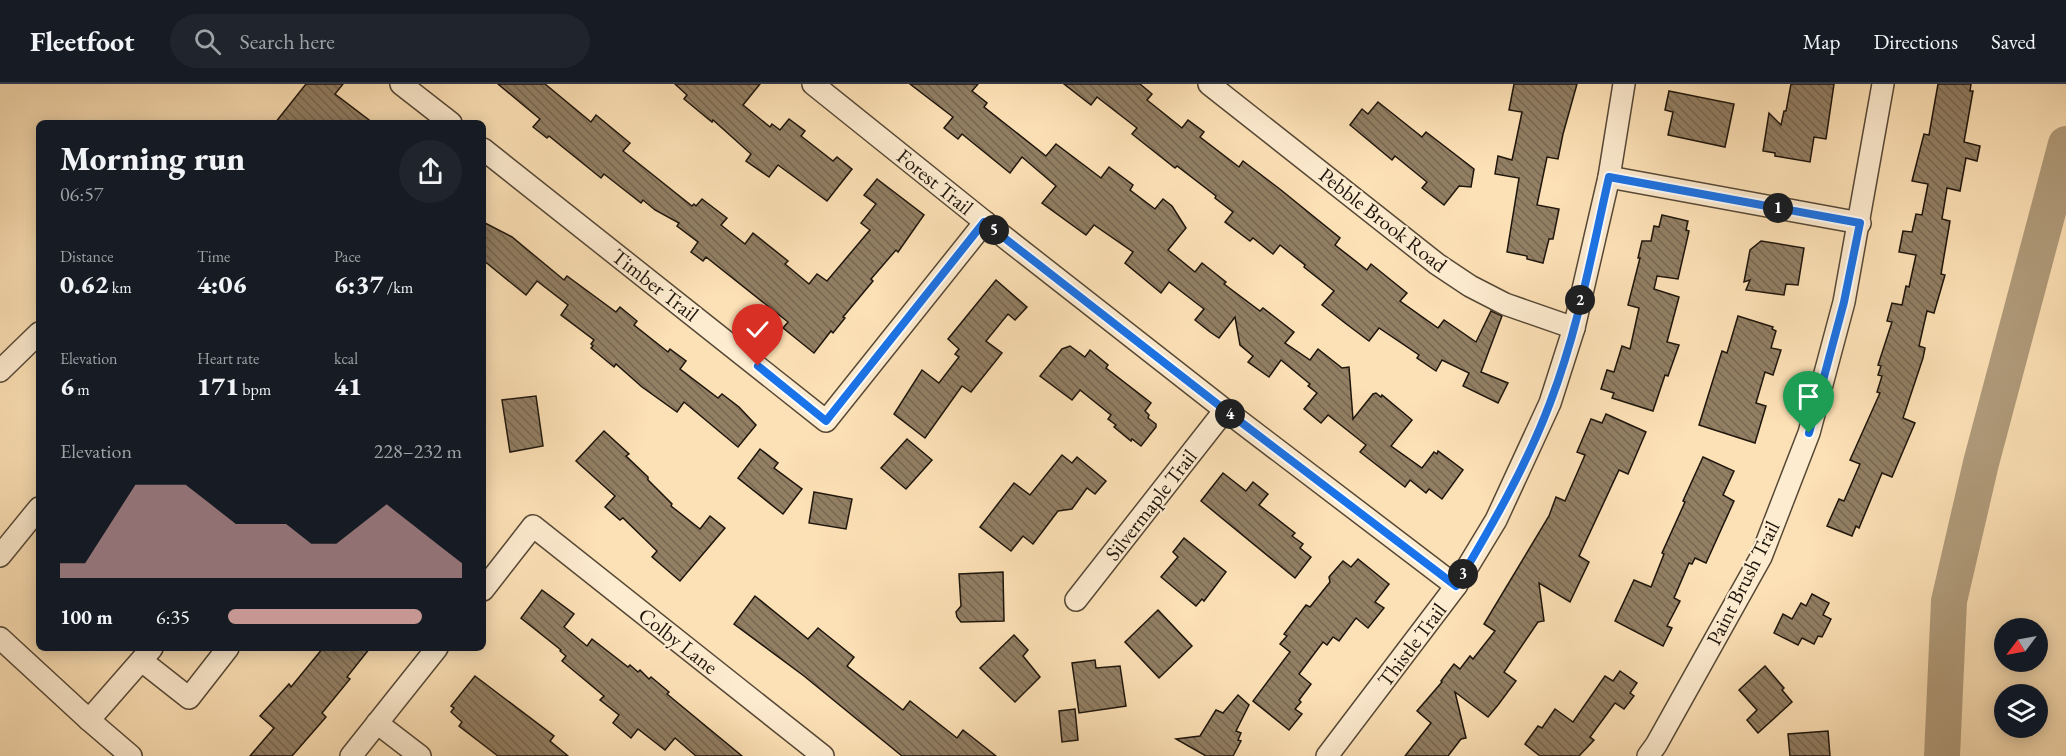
<!DOCTYPE html>
<html lang="en">
<head>
<meta charset="utf-8">
<style>
  body { margin:0; font-family:"EB Garamond",serif; background:#20242c; color:#f1f3f6; height:100vh; display:flex; flex-direction:column; font-size:22px; white-space:nowrap }
  * { box-sizing:border-box; margin:0 }
  p { font-size:20px; color:#9ea1a6 }
  .icon { flex:none; width:33px; height:33px; fill:none; stroke:currentColor; stroke-width:2; stroke-linecap:round; stroke-linejoin:round }
  .map { position:relative; flex:1; overflow:hidden }
  .details { position:absolute; left:36px; top:36px; width:450px; height:531px; display:flex; flex-direction:column; background:#171b24; border-radius:9px; box-shadow:0 3px 15px #0003 }
  .details>* { flex:none }
  .needle { width:39px; rotate:238deg }
  .fabs { position:absolute; left:1994px; top:534px; display:grid; gap:12px }
  .fabs a { display:grid; place-items:center; width:54px; height:54px; border-radius:50%; background:#171b24; box-shadow:0 3px 15px #0003; font-size:30px }
  .pin { position:absolute; display:grid; place-items:center; width:51px; height:51px; color:#fff; margin:-62px -26px; border-radius:50% 50% 50% 0; rotate:-45deg; box-shadow:0 0 6px #0007 }
  .pin .icon { rotate:45deg }
  .km { position:absolute; width:30px; height:30px; margin:-15px; border-radius:50%; background:#222; color:#fff; font-size:16px; line-height:30px; text-align:center }
  .round { display:grid; place-items:center; flex:none; width:63px; height:63px; border-radius:32px; background:#20242c }
  .headline { display:flex; align-items:center; justify-content:space-between; height:102px; padding:0 24px }
  h1 { font-size:33px; font-weight:800; line-height:45px }
  .metrics { display:grid; grid-template-columns:repeat(3,1fr); gap:9px; height:102px; padding:6px 24px }
  .metrics div { display:grid; align-content:center }
  .metrics b { font-size:26px; font-weight:800 }
  .metrics small { font-size:16px; font-weight:400 }
  .metrics p { font-size:16px }
  .chart { height:168px; padding:12px 24px }
  .chart p { display:flex; justify-content:space-between }
  .chart svg { width:100%; height:108px; margin-top:6px; fill:#c59692; opacity:.7 }
  ul { padding:0 24px; list-style:none; font-size:20px }
  li { display:grid; grid-template-columns:96px 72px 1fr; align-items:center; height:45px }
  li i { height:15px; border-radius:8px; background:#c59692 }
  header { display:flex; align-items:center; gap:36px; box-sizing:border-box; height:84px; padding:0 30px; background:#171b24; border-bottom:2px solid #363941 }
  header strong { font-size:28px }
  nav { display:flex; gap:33px; margin-inline-start:auto; font-size:21px }
  .search { width:420px; height:54px; background:#20242c; display:flex; align-items:center; gap:15px; box-sizing:border-box; padding:0 21px; border-radius:33px; color:#9ea1a6; font-size:22px }
  .map>svg:first-child { display:block }
</style>
</head>
<body>
<header>
<strong>Fleetfoot</strong>
<div class="search"><svg class="icon" aria-label="search" viewBox="0 0 24 24"><circle cx="10" cy="10" r="6"/><path d="M15 15l6 6"/></svg>Search here</div>
<nav><a>Map</a><a>Directions</a><a>Saved</a></nav>
</header>
<div class="map">
<svg width="2066" height="672" viewBox="0 0 2066 672">
  <defs>
    <pattern id="building-back-hatch" width="6" height="6" patternUnits="userSpaceOnUse" patternTransform="scale(1.5)"><rect width="6" height="6" fill="#927f64"/><path d="M-1 5l2 2M0 0l6 6M5-1l2 2" fill="none" stroke="#776751"/></pattern>
  </defs>
  <rect width="100%" height="100%" fill="#fde1b6"/>
  <filter id="stains"><feTurbulence type="fractalNoise" baseFrequency=".00333" numOctaves="4"/><feColorMatrix values="0 0 0 0 .2 0 0 0 0 .09 0 0 0 0 .02 0 0 0 .5 -.17"/></filter>
  <radialGradient id="worn" r=".72"><stop offset=".6" stop-color="#630" stop-opacity="0"/><stop offset="1" stop-color="#630" stop-opacity=".3"/></radialGradient>
  <g fill="none" stroke-linecap="round" stroke-linejoin="round">
    <polyline stroke="#b19c7c" stroke-width="36" points="1942,672 1949,517 1981,379 2066,60"/>
  </g>
  <g fill="url(#building-back-hatch)" stroke="#1e150c" stroke-width="1.5">
    <polygon points="306,0 343,0 335,10 373,39 275,39"/>
    <polygon points="498,0 545,0 591,38 596,31 630,59 623,67 692,122 694,120 696,122 702,115 727,134 721,141 745,160 753,149 788,177 785,180 809,200 817,190 827,197 870,146 861,139 876,120 864,111 877,95 924,131 898,168 896,166 871,195 873,197 843,233 845,234 833,249 831,247 814,269 783,244 788,238 706,173 703,177 691,168 698,158 677,142 679,139 655,126 643,116 641,119 604,90 601,94 549,52 547,54 533,43 540,35"/>
    <polygon points="675,0 760,0 743,21 770,43 772,40 780,46 789,35 805,47 801,52 833,77 837,73 852,85 827,117 778,81 769,93 746,77 751,70 713,36 712,38 684,15 687,11"/>
    <polygon points="910,0 978,0 972,7 987,19 984,23 1046,72 1056,60 1101,94 1109,83 1133,101 1130,106 1155,125 1163,115 1172,122 1186,144 1168,166 1195,188 1202,179 1226,198 1224,200 1260,227 1263,224 1294,248 1285,259 1310,276 1318,265 1342,284 1349,283 1353,335 1373,310 1376,309 1381,313 1382,311 1412,336 1391,362 1422,384 1434,368 1437,370 1438,367 1463,386 1442,415 1429,405 1426,409 1410,396 1405,403 1360,368 1366,361 1328,331 1321,339 1304,325 1317,309 1308,302 1310,300 1281,276 1269,293 1248,278 1253,272 1240,261 1235,233 1219,254 1210,248 1195,236 1204,225 1169,198 1161,209 1125,179 1133,168 1094,141 1086,151 1042,119 1056,102 1022,73 1010,89 962,50 958,55 944,44 953,33"/>
    <polygon points="1064,0 1140,0 1152,10 1147,16 1182,44 1188,36 1204,48 1200,53 1239,83 1243,77 1281,106 1340,154 1335,161 1367,186 1371,180 1407,209 1400,217 1438,244 1444,236 1476,258 1491,227 1502,232 1481,288 1508,299 1498,319 1463,302 1469,289 1442,276 1436,287 1417,274 1419,271 1379,244 1369,257 1345,239 1322,221 1334,207 1304,183 1305,181 1280,161 1273,170 1253,154 1250,157 1225,138 1233,128 1215,114 1216,112 1177,82 1175,84 1132,50 1137,44 1097,13 1091,21"/>
    <polygon points="1514,0 1577,0 1563,50 1558,75 1547,73 1537,121 1559,125 1553,155 1549,155 1543,179 1527,175 1527,172 1507,168 1519,94 1495,90 1498,72 1512,76 1515,62 1522,28 1509,26"/>
    <polygon points="1791,0 1834,0 1826,55 1814,53 1810,78 1775,72 1775,69 1763,67 1769,29 1781,41 1784,27 1786,27"/>
    <polygon points="1938,0 1971,0 1970,7 1973,7 1964,58 1980,62 1977,77 1966,74 1960,107 1947,104 1942,135 1950,137 1941,190 1945,191 1934,229 1927,227 1919,262 1925,264 1923,274 1903,334 1915,339 1892,393 1882,389 1859,444 1856,442 1852,452 1827,442 1839,415 1844,417 1860,380 1850,376 1880,309 1877,308 1882,292 1878,291 1881,282 1878,281 1892,238 1887,237 1892,219 1902,221 1906,202 1909,203 1916,171 1899,168 1903,147 1912,148 1916,130 1922,131 1928,100 1912,97 1924,50 1929,51"/>
    <polygon points="1669,7 1734,20 1725,63 1668,51 1673,28 1665,26"/>
    <polygon points="1378,18 1422,53 1426,48 1474,85 1471,103 1459,102 1444,121 1422,104 1427,98 1395,72 1392,76 1350,41 1362,25 1368,30"/>
    <polygon points="1662,131 1688,137 1686,146 1689,147 1678,195 1657,192 1654,205 1679,213 1667,258 1679,261 1668,292 1665,291 1653,327 1612,314 1614,309 1601,305 1607,286 1614,288 1622,262 1630,265 1639,224 1628,221 1640,174 1638,174 1642,157 1651,157 1654,142 1659,143"/>
    <polygon points="483,138 512,153 564,196 567,192 616,228 620,223 637,237 634,241 668,268 670,265 686,277 680,285 718,314 722,310 739,323 756,341 738,363 684,318 677,328 642,303 616,280 614,283 591,264 593,262 591,260 594,256 561,231 568,221 537,197 526,211 483,176"/>
    <polygon points="1761,157 1804,164 1798,201 1786,200 1784,211 1746,206 1750,196 1744,198 1750,166"/>
    <polygon points="996,196 1027,223 1015,236 1008,230 986,257 1002,269 971,308 962,302 925,354 894,330 922,286 939,299 959,273 955,270 959,265 948,255"/>
    <polygon points="1738,232 1773,243 1772,245 1776,247 1771,264 1781,266 1773,291 1765,288 1756,319 1766,322 1755,359 1699,341 1722,267 1727,269"/>
    <polygon points="1070,262 1085,273 1090,266 1108,281 1106,284 1151,319 1145,327 1149,331 1148,334 1156,340 1156,343 1141,362 1132,355 1131,357 1114,343 1116,341 1108,335 1111,331 1080,306 1072,316 1040,292 1062,265"/>
    <polygon points="536,312 543,362 510,368 502,316"/>
    <polygon points="1606,330 1646,348 1628,390 1619,386 1579,472 1589,478 1570,518 1539,499 1544,537 1538,538 1504,588 1516,597 1498,621 1488,633 1455,608 1466,654 1461,655 1448,672 1405,672 1431,639 1417,627 1442,598 1441,597 1454,580 1460,585 1470,572 1473,575 1495,547 1484,540 1549,432 1556,413 1565,417 1585,371 1577,368 1591,335 1602,339"/>
    <polygon points="604,347 629,370 626,372 648,393 648,396 672,420 671,422 700,445 710,432 725,444 680,497 652,473 657,467 623,434 620,436 605,423 615,412 576,377"/>
    <polygon points="907,355 932,376 906,405 881,384"/>
    <polygon points="760,365 778,379 774,384 802,405 783,430 738,394"/>
    <polygon points="1062,371 1072,379 1077,373 1106,397 1095,410 1087,404 1072,425 1058,427 1033,460 1023,452 1011,467 980,443 1014,399 1030,411"/>
    <polygon points="1703,373 1734,387 1723,411 1734,417 1706,479 1695,474 1692,480 1689,479 1674,514 1680,517 1667,542 1672,544 1663,562 1615,537 1634,496 1651,503 1664,470 1662,469 1685,418 1683,417"/>
    <polygon points="1223,389 1246,407 1253,398 1268,410 1259,421 1295,449 1292,452 1303,460 1300,464 1311,473 1295,494 1201,417"/>
    <polygon points="814,408 852,415 846,445 809,439"/>
    <polygon points="1184,454 1226,488 1204,517 1202,515 1196,522 1161,493 1178,473 1173,468"/>
    <polygon points="1358,475 1389,500 1375,518 1384,524 1368,544 1356,534 1339,557 1333,553 1327,561 1323,558 1299,590 1311,600 1299,616 1301,618 1295,625 1302,630 1289,646 1253,617 1290,568 1280,560 1287,552 1284,550 1306,521 1310,523 1330,498 1329,493 1343,477 1351,483"/>
    <polygon points="1003,488 1004,537 961,538 957,533 956,528 961,522 959,490"/>
    <polygon points="542,506 574,530 564,543 587,562 592,555 628,583 630,581 638,588 640,586 649,595 651,593 669,608 667,610 742,672 696,672 675,654 665,666 638,645 631,654 613,639 619,631 600,616 604,612 562,577 566,572 560,567 561,566 521,534"/>
    <polygon points="1812,510 1829,519 1823,531 1831,535 1822,553 1818,552 1814,560 1802,554 1798,561 1774,549 1783,530 1792,535 1801,519 1806,522"/>
    <polygon points="755,512 808,555 818,544 854,573 847,582 903,626 910,617 957,654 963,646 996,672 902,672 804,592 734,540"/>
    <polygon points="1158,526 1192,562 1159,594 1125,558"/>
    <polygon points="1014,551 1028,566 1023,572 1040,593 1015,618 980,584"/>
    <polygon points="323,564 370,564 347,593 350,595 322,629 326,633 292,672 250,672 274,644 260,632 289,600 291,603"/>
    <polygon points="1095,576 1096,584 1120,582 1126,622 1079,629 1072,579"/>
    <polygon points="1765,582 1784,604 1782,606 1792,618 1758,649 1747,636 1757,626 1739,606"/>
    <polygon points="1620,587 1637,599 1630,609 1634,612 1624,625 1615,619 1590,653 1594,656 1579,672 1540,672 1525,660 1538,642 1542,644 1555,625 1573,638 1605,592 1613,597"/>
    <polygon points="475,592 554,652 550,657 568,672 498,672 459,642 462,638 451,628 454,624 451,622"/>
    <polygon points="1238,611 1249,621 1236,647 1241,649 1238,656 1241,657 1233,672 1206,672 1176,655 1200,652 1216,626 1223,629"/>
    <polygon points="1075,625 1078,656 1062,658 1059,627"/>
    <polygon points="1828,647 1830,672 1790,672 1788,650"/>
  </g>
  <g fill="none" stroke-linecap="round" stroke-linejoin="round">
    <defs>
      <g id="minor">
        <polyline points="401,0 451,39"/>
        <polyline points="813,0 985,138 1225,326 1456,502"/>
        <polyline points="1209,0 1437,180 1470,202 1505,220 1574,244"/>
        <polyline points="483,65 826,337 985,138"/>
        <polyline points="1609,93 1860,139"/>
        <polyline points="0,287 39,249"/>
        <polyline points="0,472 39,424"/>
        <polyline points="483,506 533,442 823,672"/>
        <polyline points="1076,516 1225,326"/>
        <polyline points="0,554 89,636 131,672"/>
        <polyline points="142,577 189,614 228,564"/>
        <polyline points="89,636 152,564"/>
        <polyline points="377,639 420,672"/>
        <polyline points="351,672 437,564"/>
        <polyline points="1327,672 1456,502 1496,436 1550,319 1574,244 1609,93 1624,0"/>
        <polyline points="1648,672 1656,661 1761,473 1809,349 1844,218 1883,0"/>
      </g>
    </defs>
    <use href="#minor" stroke="#564836" stroke-width="24"/>
    <use href="#minor" stroke="#feecd0" stroke-width="21"/>
  </g>
  <g fill="none" stroke-linecap="round" stroke-linejoin="round">
    <defs>
      <path id="route" d="M758,282l68,55 158,-199 241,188 231,176c35,-59 70,-119 94,-183 28,-73 42,-151 59,-226l251,46 -16,79 -35,131"/>
    </defs>
    <use href="#route" stroke="#fff" stroke-width="12"/>
    <use href="#route" stroke="#1a73e8" stroke-width="8"/>
  </g>
  <g text-anchor="middle" stroke-width="4.5" stroke-linejoin="round" paint-order="stroke">
    <g font-size="21" fill="#1e150c" stroke="#feecd0">
      <text transform="translate(935 98) rotate(39)" y="7">Forest Trail</text>
      <text transform="translate(1383 136) rotate(38)" y="7">Pebble Brook Road</text>
      <text transform="translate(655 201) rotate(38)" y="7">Timber Trail</text>
      <text transform="translate(1151 421) rotate(-52)" y="7">Silvermaple Trail</text>
      <text transform="translate(1743 499) rotate(-63)" y="7">Paint Brush Trail</text>
      <text transform="translate(678 557) rotate(38)" y="7">Colby Lane</text>
      <text transform="translate(1412 561) rotate(-53)" y="7">Thistle Trail</text>
    </g>
  </g>
  <rect width="100%" height="100%" filter="url(#stains)"/>
  <rect width="100%" height="100%" fill="url(#worn)"/>
</svg>
<div class="fabs">
<a><svg class="needle" viewBox="-14 -14 28 28"><path d="M0-13l5 13h-10z" fill="#e53935"/><path d="M0 13l5-13h-10z" fill="#9ea1a6"/></svg></a>
<a><svg class="icon" aria-label="layers" viewBox="0 0 24 24"><path d="M12 4l9 5-9 5-9-5zM3 14l9 5 9-5"/></svg></a>
</div>
<div class="pin" style="left:1809px;top:349px;background:#1e9e55"><svg class="icon" aria-label="arrive" viewBox="0 0 24 24"><path d="M6 21V4h12l-3 4 3 4H6"/></svg></div>
<div class="pin" style="left:758px;top:282px;background:#d93025"><svg class="icon" aria-label="check" viewBox="0 0 24 24"><path d="M5 12l5 5 9-10"/></svg></div>
<b class="km" style="left:1778px;top:124px">1</b>
<b class="km" style="left:1580px;top:216px">2</b>
<b class="km" style="left:1463px;top:490px">3</b>
<b class="km" style="left:1230px;top:330px">4</b>
<b class="km" style="left:994px;top:146px">5</b>
<section class="details">
<div class="headline"><div><h1>Morning run</h1><p>06:57</p></div><a class="round"><svg class="icon" aria-label="share" viewBox="0 0 24 24"><path d="M12 15V3M7 8l5-5 5 5M5 13v7h14v-7"/></svg></a></div>
<div class="metrics">
<div><p>Distance</p><b>0.62<small> km</small></b></div>
<div><p>Time</p><b>4:06</b></div>
<div><p>Pace</p><b>6:37<small> /km</small></b></div>
</div>
<div class="metrics">
<div><p>Elevation</p><b>6<small> m</small></b></div>
<div><p>Heart rate</p><b>171<small> bpm</small></b></div>
<div><p>kcal</p><b>41</b></div>
</div>
<div class="chart"><p><span>Elevation</span>228–232 m</p>
<svg viewBox="0 0 160 44" preserveAspectRatio="none"><path d="M0 44V38L10 38L20 22L30 6L40 6L50 6L60 14L70 22L80 22L90 22L100 30L110 30L120 22L130 14L140 22L150 30L160 38V44z"/></svg>
</div>
<ul>
<li><b>100 m</b>6:35<i style="width:83%"></i></li>
</ul>
</section>
</div>
</body>
</html>
